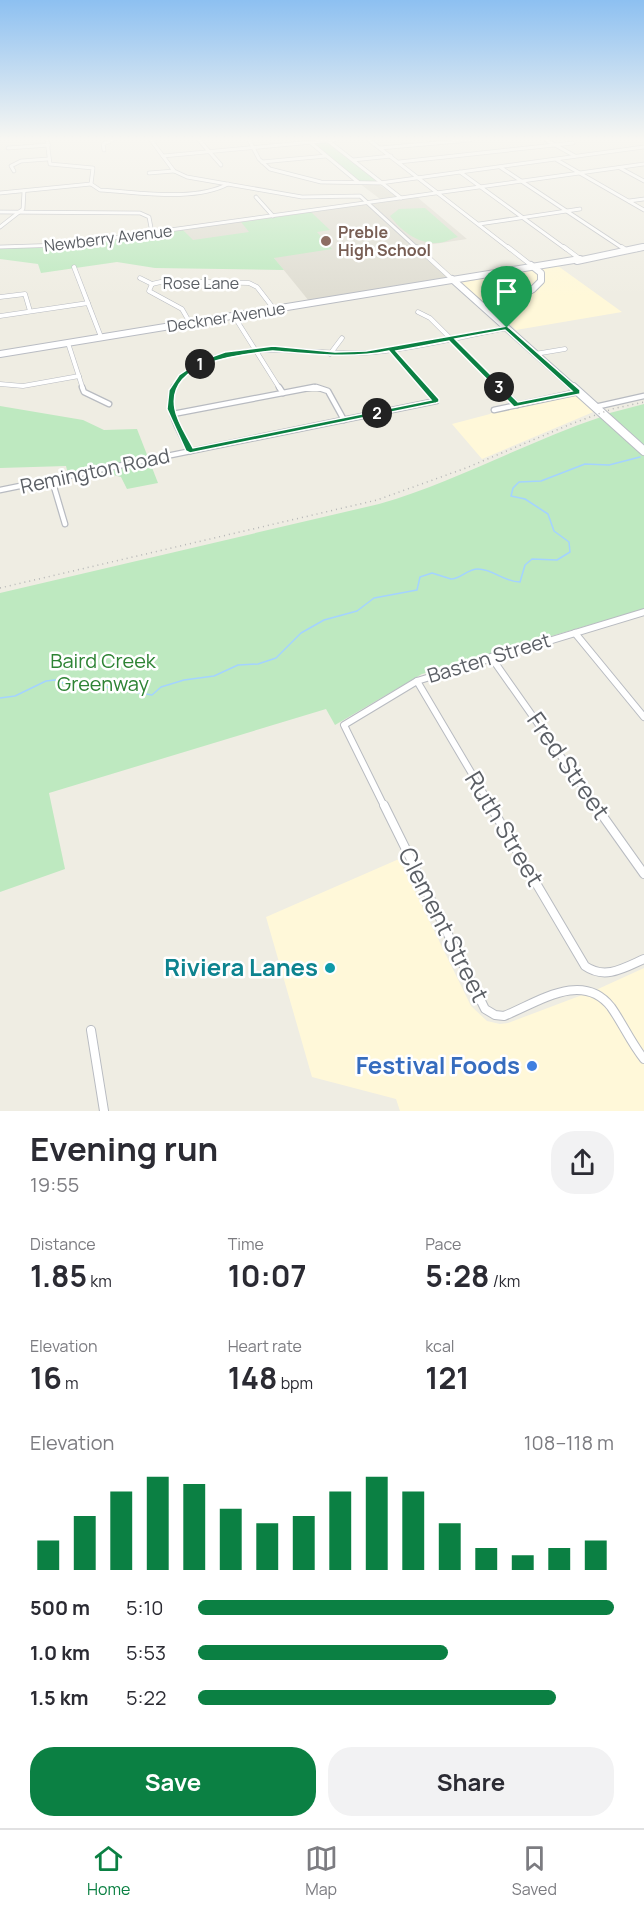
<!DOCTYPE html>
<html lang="en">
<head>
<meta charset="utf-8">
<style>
  body { margin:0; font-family:Manrope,sans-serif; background:#f2f2f3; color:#2b2b33; height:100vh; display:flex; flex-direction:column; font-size:22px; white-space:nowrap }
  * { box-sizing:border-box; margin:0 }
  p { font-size:20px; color:#7c7c81 }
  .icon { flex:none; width:33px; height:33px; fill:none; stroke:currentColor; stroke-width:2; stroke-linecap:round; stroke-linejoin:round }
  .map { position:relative; height:1111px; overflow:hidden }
  .drawer { display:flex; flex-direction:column; background:#fff; flex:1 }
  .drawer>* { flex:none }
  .pin { position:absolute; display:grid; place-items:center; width:51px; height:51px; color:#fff; margin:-62px -26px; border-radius:50% 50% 50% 0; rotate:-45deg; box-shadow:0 0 6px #0007 }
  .pin .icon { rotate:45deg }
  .km { position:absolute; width:30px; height:30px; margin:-15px; border-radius:50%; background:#222; color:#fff; font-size:16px; line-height:30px; text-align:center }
  .round { display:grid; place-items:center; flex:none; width:63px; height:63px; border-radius:24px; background:#f2f2f3 }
  .head { display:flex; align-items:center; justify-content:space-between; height:102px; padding:0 30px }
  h1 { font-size:33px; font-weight:700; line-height:45px }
  .metrics { display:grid; grid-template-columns:repeat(3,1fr); gap:9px; height:102px; padding:6px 30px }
  .metrics div { display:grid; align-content:center }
  .metrics b { font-size:30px; font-weight:700 }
  .metrics small { font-size:16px; font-weight:400 }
  .metrics p { font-size:16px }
  .chart { height:168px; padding:12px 30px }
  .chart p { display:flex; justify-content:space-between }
  .chart svg { width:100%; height:108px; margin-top:6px; stroke:#0b8043; stroke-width:6 }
  .cta { display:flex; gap:12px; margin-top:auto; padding:12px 30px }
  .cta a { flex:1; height:69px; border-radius:24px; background:#0b8043; color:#fff; font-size:24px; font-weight:700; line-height:69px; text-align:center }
  .cta a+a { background:#f2f2f3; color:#2b2b33 }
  ul { padding:0 30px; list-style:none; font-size:20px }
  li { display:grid; grid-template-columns:96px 72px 1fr; align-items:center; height:45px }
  li i { height:15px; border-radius:8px; background:#0b8043 }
  .dock { display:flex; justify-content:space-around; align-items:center; height:84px; border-top:2px solid #e1e1e2; background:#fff; font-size:16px; color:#7c7c81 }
  .dock a { display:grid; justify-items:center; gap:3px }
  .dock .on { color:#0b8043 }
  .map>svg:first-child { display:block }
</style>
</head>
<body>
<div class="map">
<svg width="644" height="1111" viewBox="0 0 644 1111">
  <rect width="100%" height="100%" fill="#efede3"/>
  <g fill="#fff8d9">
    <polygon points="558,266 622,312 516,330 511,325 490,313 459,283"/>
    <polygon points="578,392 598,410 482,459 452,424 490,414 494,410"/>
    <polygon points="399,859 471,1006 487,1021 500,1024 508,1023 598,989 644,968 644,1111 400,1111 396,1099 312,1077 266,917"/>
  </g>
  <polygon fill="#dfddd2" points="359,183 378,184 400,199 417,197 467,239 414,247 446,276 445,278 309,301 261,242 228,247 191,240 183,230 384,202"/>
  <g fill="#bee9c0">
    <polygon points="329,142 374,179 375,181 358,181 314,144"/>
    <path d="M425,208l33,29c-5,1 -8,3 -14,5 -22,5 -41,-9 -54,-26l9,-7z"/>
    <polygon points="311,212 330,230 317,232 332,249 274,258 284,270 155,268 117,262 41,273 38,264 0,259 0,249 5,248 62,247 183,230 193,240 249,232 241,222"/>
    <polygon points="644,404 644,448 606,414"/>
    <polygon points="0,406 83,420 104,430 137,429 158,483 127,489 121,477 90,469 68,474 66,466 0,468"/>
    <path d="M601,417l43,39v153l-222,65 -87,51 -9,-16 -277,84 16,76 -65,23v-299l379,-89c77,-22 147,-62 222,-87z"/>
  </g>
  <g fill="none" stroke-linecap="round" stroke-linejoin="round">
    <path stroke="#a4d3ff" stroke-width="1.5" d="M0,698l15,-2 31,-15 9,-1 19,7h32l46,8 9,-8 23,-7 30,-4 24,-11 20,-1 18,-6 25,-25 23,-13 33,-9 17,-13 43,-8 3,-13 12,-4 19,6c10,0 16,-10 27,-10 15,0 26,13 42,13l5,-17 7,-6 25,1 13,-8 -1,-10 -15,-11 -6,-17 -23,-15 -14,-3 2,-8 6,-6 22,-1 44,-17 24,1 31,-8"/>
    <defs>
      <g id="street-far4">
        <path d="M47,140l3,24 43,4 -2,16 9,6c39,2 94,12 128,-6"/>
        <polyline points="151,140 174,171 187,177 302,197 360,196 418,249"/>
        <polyline points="199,140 221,165"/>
        <polyline points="249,140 259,159 270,169 321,182 380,183 644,147"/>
        <polyline points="327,140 401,198"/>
        <polyline points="369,140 510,249"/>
        <polyline points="546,140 575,156"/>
        <polyline points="311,143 358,182"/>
        <polyline points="8,148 49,145"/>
        <polyline points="380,148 470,140"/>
        <polyline points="104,150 103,144 113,140"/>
        <polyline points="163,156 334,140"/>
        <polyline points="353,160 391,156"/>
        <polyline points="557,160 644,210"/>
        <polyline points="262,162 326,156"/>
        <polyline points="399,162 573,143"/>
        <polyline points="500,167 624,249"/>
        <polyline points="620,168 644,181"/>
        <polyline points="14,171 11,166 21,161 48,159"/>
        <polyline points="460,172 566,249"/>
        <polyline points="149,173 174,171"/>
        <polyline points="0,193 91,184"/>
        <polyline points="256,197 273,216"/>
        <polyline points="629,201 644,199"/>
        <polyline points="0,212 140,213 149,217 152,233"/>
        <polyline points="479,224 580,209"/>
        <polyline points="0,227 23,209 24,191"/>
        <polyline points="0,247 62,245 644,164"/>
      </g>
      <g id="street-far3">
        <polyline points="417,247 452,279"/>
        <polyline points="508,247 531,265"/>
        <polyline points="564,247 580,259"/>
        <polyline points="622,247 626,250"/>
        <polyline points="74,267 101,337"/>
        <polyline points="140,278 152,284"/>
        <polyline points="152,284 165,281 249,283 257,287 274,309"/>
        <polyline points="152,284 149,291 182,309 190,323"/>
        <polyline points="0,297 25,294 30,311"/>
        <polyline points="418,312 430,318 501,389"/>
        <polyline points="0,316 88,303"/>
        <polyline points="234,316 280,389"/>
        <polyline points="68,343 83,389"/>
        <polyline points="391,349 425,389"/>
        <polyline points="330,354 342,338"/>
        <polyline points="535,354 565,349"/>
        <polyline points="0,384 23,386 79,376"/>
        <path d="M173,389c35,-61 146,-30 203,-37 44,-4 88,-16 131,-24"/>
        <polyline points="306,389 321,389"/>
      </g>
      <g id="street-far2">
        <polyline points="82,387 84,392 109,404"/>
        <path d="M174,387c-10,23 6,44 16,64"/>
        <polyline points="279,387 283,393"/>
        <polyline points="316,387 328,391 344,420"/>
        <polyline points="499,387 517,405"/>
        <polyline points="595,407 644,396"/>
        <polyline points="494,410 578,392"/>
        <polyline points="173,414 314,387"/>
        <polyline points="52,480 65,524"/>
        <polyline points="0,490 436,401 424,387"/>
      </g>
      <g id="street-far1">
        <polyline points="575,633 644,717"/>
        <polyline points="491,657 596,806"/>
        <polyline points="417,681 491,806"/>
        <polyline points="384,806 344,725 417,681 644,612"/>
      </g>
      <g id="street">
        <path d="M384,805l101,204 10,6 9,1c33,-13 78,-46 107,-9 12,17 20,36 33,52"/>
        <path d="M490,805l95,161c20,14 39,2 59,-7"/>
        <polyline points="595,805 644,874"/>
        <polyline points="91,1030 104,1111"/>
      </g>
      <polyline id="secondary-far2" points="636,249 644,247"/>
      <g id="secondary-far1">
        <polyline points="577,261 643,247"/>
        <polyline points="452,279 575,389"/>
        <polyline points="505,326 500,316 502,306 533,289 541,281 541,273 531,265"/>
        <polyline points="0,354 580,259"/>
      </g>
      <polyline id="secondary" points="573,387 644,451"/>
    </defs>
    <use href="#street-far4" stroke="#b8bbc1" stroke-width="4.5"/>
    <use href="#street-far3" stroke="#b8bbc1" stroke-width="5"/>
    <use href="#street-far2" stroke="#b8bbc1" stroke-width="7"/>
    <use href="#street-far1" stroke="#b8bbc1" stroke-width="8"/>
    <use href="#street" stroke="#b8bbc1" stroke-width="10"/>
    <use href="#secondary-far2" stroke="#b9bcc3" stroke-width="6"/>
    <use href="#secondary-far1" stroke="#b9bcc3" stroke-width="8"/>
    <use href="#secondary" stroke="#b9bcc3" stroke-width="10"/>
    <use href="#street-far4" stroke="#fff" stroke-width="3"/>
    <use href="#street-far3" stroke="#fff" stroke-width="4"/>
    <use href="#street-far2" stroke="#fff" stroke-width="4.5"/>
    <use href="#street-far1" stroke="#fff" stroke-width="6"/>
    <use href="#street" stroke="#fff" stroke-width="8"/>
    <use href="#secondary-far2" stroke="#fff" stroke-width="4.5"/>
    <use href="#secondary-far1" stroke="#fff" stroke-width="6"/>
    <use href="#secondary" stroke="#fff" stroke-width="8"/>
    <polyline stroke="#b5b6b6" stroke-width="1.5" stroke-dasharray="1 4" stroke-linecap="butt" points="0,588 377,500 466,468 571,424 612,409 644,402"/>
  </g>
  <linearGradient id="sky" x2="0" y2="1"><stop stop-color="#8dc0f1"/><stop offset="0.47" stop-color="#f8f7f2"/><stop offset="1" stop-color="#f8f7f2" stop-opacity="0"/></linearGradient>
  <rect width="644" height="296" fill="url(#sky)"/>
  <path fill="#0b8043" stroke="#fff" stroke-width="1.5" fill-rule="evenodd" d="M507,326l73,64v4l-66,13 -65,-66 -53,10 43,48v3l-3,1 -246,50 -4,-2 -19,-42 2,-19 10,-15 21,-14 25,-9 48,-6 62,6 31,-1zM505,330l67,61 -54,11 -63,-63zM273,351c39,3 77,8 116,0l42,49 -238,48c-6,-12 -16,-26 -18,-39 -9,-48 67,-55 98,-58z"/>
  <circle fill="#8d6e63" stroke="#fff" stroke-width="2" cx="326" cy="241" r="6"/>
  <circle fill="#0f9aa8" stroke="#fff" stroke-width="2" cx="330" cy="968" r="6"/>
  <circle fill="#3f7fe0" stroke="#fff" stroke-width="2" cx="532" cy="1066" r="6"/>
  <g text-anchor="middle" stroke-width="5" stroke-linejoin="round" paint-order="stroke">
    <g font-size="16" font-weight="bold" fill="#785e54" stroke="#fff" text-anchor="start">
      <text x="338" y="238">Preble<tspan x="338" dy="18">High School</tspan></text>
    </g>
    <g font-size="16" fill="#5b5f65" stroke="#fff">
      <text transform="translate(108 238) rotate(-7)" y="6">Newberry Avenue</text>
      <text x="201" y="289">Rose Lane</text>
      <text transform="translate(226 317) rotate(-9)" y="6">Deckner Avenue</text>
    </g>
    <g font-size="20" fill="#5b5f65" stroke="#fff">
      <text transform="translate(95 471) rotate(-12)" y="7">Remington Road</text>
      <text transform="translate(489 658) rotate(-17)" y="7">Basten Street</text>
    </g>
    <g font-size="20" fill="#2d8334" stroke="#fff">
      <text x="103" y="668">Baird Creek<tspan x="103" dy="23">Greenway</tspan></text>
    </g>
    <g font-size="24" fill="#5b5f65" stroke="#fff">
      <text transform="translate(568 766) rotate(55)" y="8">Fred Street</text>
      <text transform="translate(504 829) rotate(59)" y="8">Ruth Street</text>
      <text transform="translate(443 925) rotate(63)" y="8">Clement Street</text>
    </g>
    <g font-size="24" font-weight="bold" fill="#0d838f" stroke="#fff" text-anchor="end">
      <text x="318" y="976">Riviera Lanes</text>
    </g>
    <g font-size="24" font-weight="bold" fill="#366cbe" stroke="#fff" text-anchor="end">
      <text x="520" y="1074">Festival Foods</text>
    </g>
  </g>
</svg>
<div class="pin" style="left:507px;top:328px;background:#1e9e55"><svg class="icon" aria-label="arrive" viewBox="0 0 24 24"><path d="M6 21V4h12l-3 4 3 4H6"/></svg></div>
<b class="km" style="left:200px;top:364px">1</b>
<b class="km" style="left:377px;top:413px">2</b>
<b class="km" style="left:499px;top:387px">3</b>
</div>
<section class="drawer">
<div class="head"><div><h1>Evening run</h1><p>19:55</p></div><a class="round"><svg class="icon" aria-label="share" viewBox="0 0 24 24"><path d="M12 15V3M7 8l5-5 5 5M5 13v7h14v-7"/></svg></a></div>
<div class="metrics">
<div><p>Distance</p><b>1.85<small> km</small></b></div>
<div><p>Time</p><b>10:07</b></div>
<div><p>Pace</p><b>5:28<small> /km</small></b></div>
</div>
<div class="metrics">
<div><p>Elevation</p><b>16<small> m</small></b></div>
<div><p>Heart rate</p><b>148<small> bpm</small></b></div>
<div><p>kcal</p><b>121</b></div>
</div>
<div class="chart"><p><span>Elevation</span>108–118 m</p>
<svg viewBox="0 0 160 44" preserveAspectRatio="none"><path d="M5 44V32M15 44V22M25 44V12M35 44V6M45 44V9M55 44V19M65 44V25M75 44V22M85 44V12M95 44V6M105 44V12M115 44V25M125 44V35M135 44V38M145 44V35M155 44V32"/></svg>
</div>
<ul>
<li><b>500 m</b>5:10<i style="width:100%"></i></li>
<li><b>1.0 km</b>5:53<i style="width:60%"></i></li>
<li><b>1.5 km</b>5:22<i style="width:86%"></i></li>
</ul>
<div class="cta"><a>Save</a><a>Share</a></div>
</section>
<nav class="dock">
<a class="on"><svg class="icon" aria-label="home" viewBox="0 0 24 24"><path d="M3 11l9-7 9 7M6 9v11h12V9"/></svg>Home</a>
<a><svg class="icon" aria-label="map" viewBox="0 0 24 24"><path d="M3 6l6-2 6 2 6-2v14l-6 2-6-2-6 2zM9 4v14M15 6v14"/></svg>Map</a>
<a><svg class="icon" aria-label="saved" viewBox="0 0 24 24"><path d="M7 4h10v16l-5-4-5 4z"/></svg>Saved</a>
</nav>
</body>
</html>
